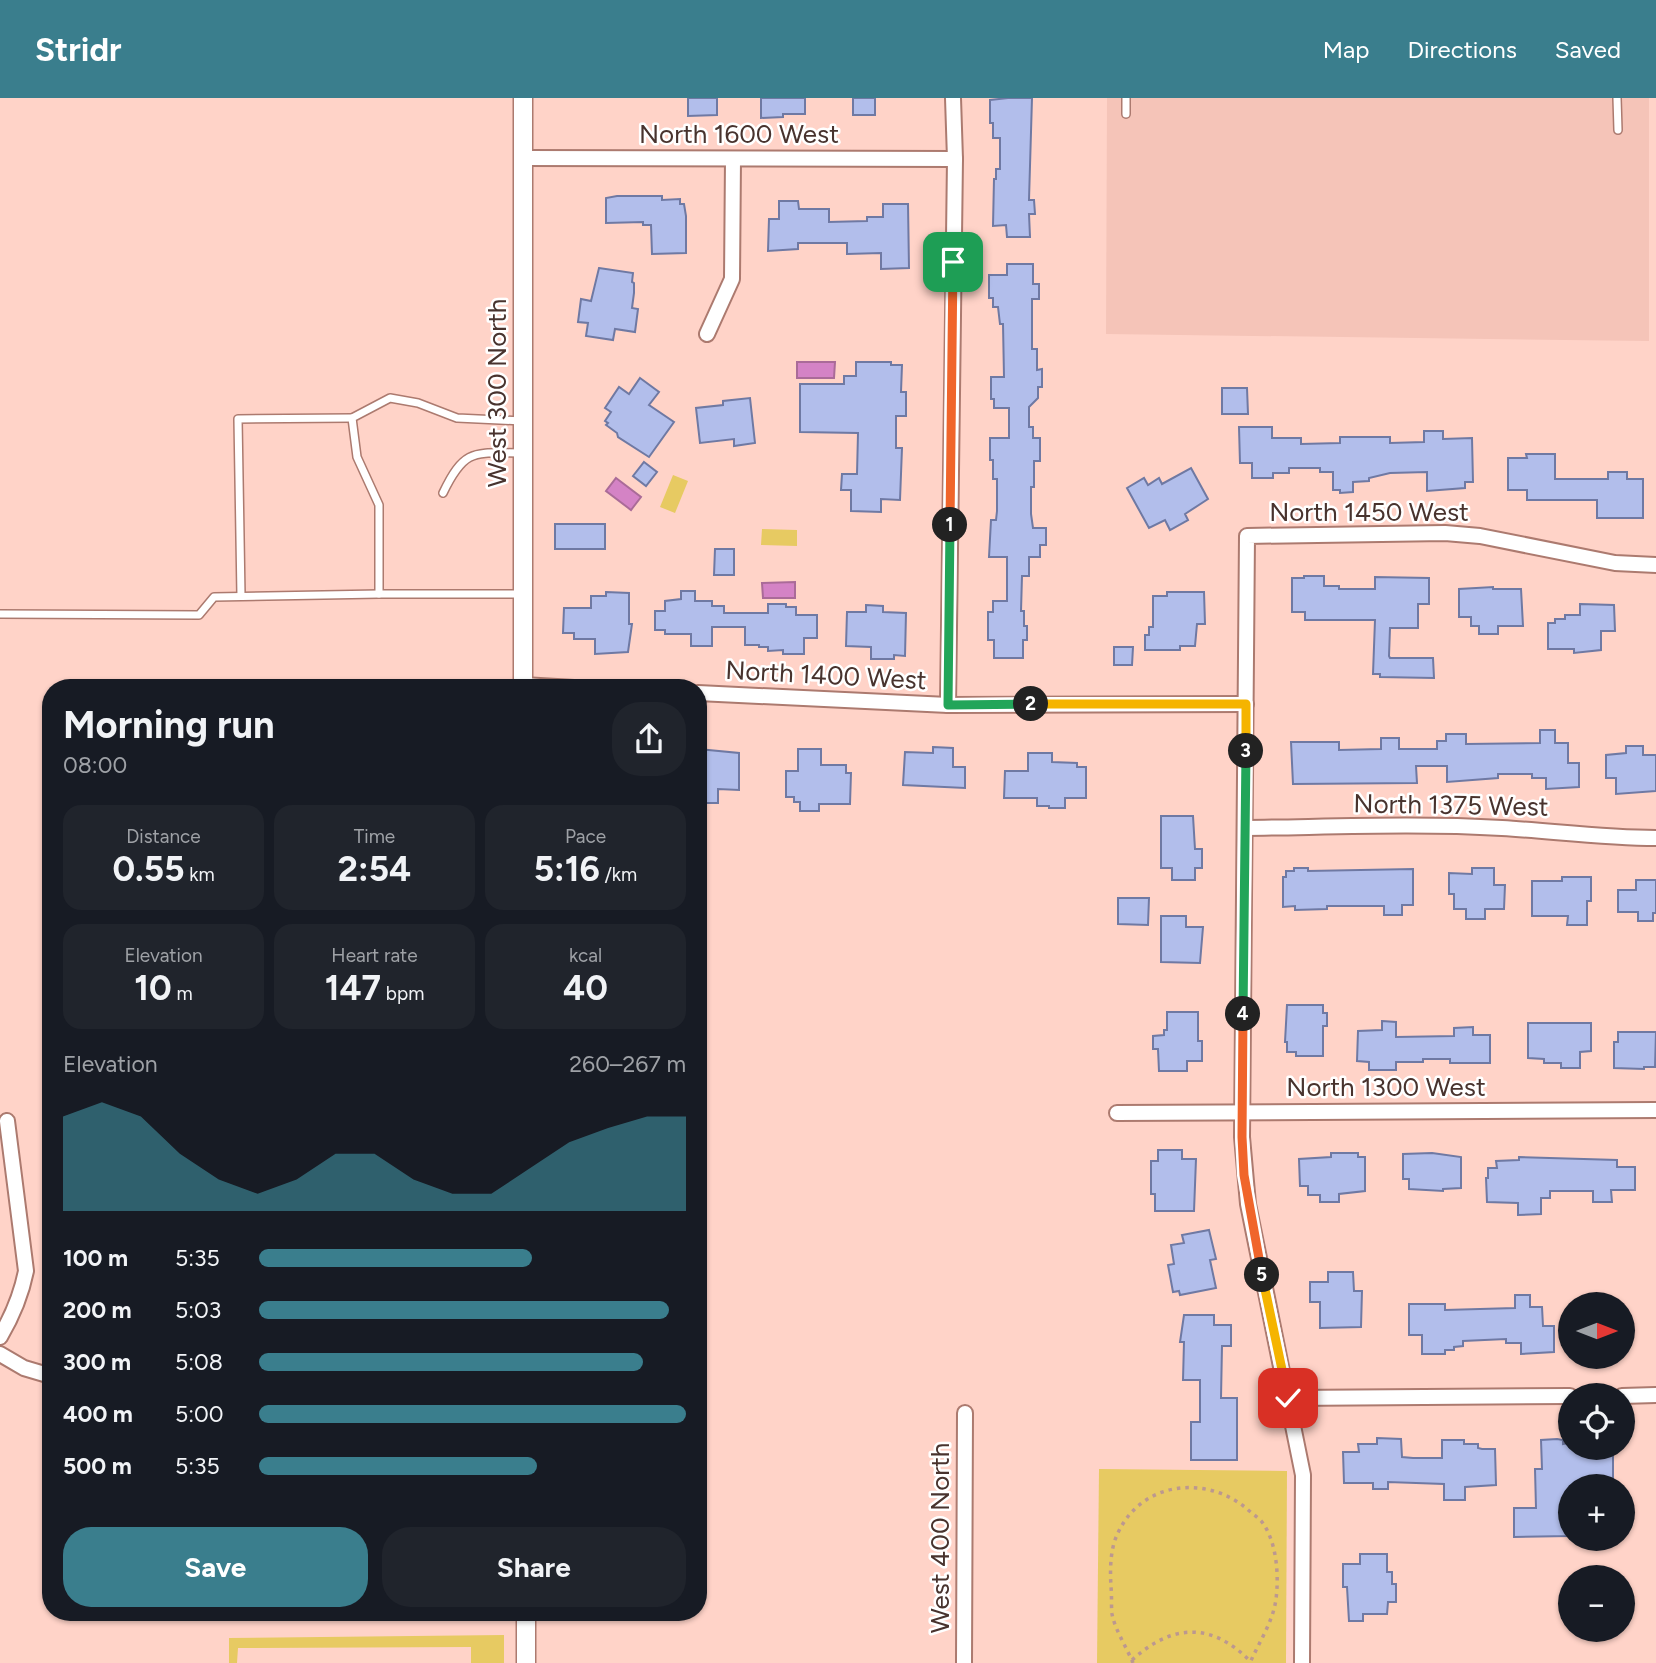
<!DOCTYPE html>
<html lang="en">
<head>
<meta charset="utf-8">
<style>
  body { margin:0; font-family:Figtree,sans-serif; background:#20242c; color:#f1f3f6; height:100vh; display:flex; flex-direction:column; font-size:26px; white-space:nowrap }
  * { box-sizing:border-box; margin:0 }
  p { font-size:23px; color:#9ea1a6 }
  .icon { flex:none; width:38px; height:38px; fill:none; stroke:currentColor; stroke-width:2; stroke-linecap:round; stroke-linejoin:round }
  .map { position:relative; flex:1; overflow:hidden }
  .sheet { position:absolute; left:42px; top:581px; width:665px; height:942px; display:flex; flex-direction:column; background:#171b24; border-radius:28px; box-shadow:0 2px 5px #0004 }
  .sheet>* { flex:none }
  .needle { width:46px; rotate:90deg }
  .controls { position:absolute; left:1558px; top:1194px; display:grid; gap:14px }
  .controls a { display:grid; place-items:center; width:77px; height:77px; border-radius:50%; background:#171b24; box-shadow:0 2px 5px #0004; font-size:35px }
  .pin { position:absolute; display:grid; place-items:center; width:60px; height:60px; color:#fff; margin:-30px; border-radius:14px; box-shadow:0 4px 10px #0006 }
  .km { position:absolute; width:35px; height:35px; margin:-18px; border-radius:50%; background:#222; color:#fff; font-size:19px; line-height:35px; text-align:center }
  .round { display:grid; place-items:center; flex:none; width:74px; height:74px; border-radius:28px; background:#20242c }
  .summary { display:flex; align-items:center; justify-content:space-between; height:119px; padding:0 21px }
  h1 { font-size:38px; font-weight:700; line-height:52px }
  .metrics { display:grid; grid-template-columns:repeat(3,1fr); gap:10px; height:119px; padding:7px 21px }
  .metrics div { display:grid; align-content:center; border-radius:18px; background:#20242c; text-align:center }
  .metrics b { font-size:35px; font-weight:700 }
  .metrics small { font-size:19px; font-weight:400 }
  .metrics p { font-size:19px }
  .chart { height:196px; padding:14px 21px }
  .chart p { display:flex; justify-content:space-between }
  .chart svg { width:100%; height:126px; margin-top:7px; fill:#3a7e8d; opacity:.7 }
  .primary-button { display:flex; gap:14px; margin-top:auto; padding:14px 21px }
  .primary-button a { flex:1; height:80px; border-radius:28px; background:#3a7e8d; color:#fff; font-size:28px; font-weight:700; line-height:80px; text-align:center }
  .primary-button a+a { background:#20242c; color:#f1f3f6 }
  ul { padding:0 21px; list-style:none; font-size:23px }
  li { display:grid; grid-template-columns:112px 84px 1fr; align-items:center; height:52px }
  li i { height:18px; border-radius:9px; background:#3a7e8d }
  header { display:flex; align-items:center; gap:42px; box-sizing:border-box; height:98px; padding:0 35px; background:#3a7e8d; color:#fff }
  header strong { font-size:33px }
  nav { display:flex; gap:38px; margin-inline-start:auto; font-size:24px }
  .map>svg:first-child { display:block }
</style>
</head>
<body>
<header>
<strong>Stridr</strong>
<nav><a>Map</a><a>Directions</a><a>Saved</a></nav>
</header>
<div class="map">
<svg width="1656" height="1565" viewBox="0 0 1656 1565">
  <rect width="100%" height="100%" fill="#ffd3c8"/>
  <polygon fill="#f5c4b8" points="1107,0 1649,0 1649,243 1106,236"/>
  <g fill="#e7ca62">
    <polygon points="673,377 688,383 675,415 660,409"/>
    <polygon points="762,431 797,432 797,448 761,447"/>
    <polygon points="1099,1371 1287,1373 1286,1565 1097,1565"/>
    <polygon points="504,1537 504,1565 471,1565 471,1549 238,1550 237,1565 229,1565 229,1540"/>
  </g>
  <g fill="#d483c5" stroke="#aa6b98" stroke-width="2">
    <polygon points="797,264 835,264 834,280 797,280"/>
    <polygon points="616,380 641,399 631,412 606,393"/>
    <polygon points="795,484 795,500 763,500 762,485"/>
  </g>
  <g fill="#b2beeb" stroke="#6f79a3" stroke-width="2">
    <polygon points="688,0 717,0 717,17 688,18"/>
    <polygon points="761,0 805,0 805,16 783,16 783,19 761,20"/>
    <rect x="853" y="0" width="22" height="17"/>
    <polygon points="1008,0 1032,0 1029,102 1034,102 1035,116 1029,116 1030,139 1007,139 1006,127 993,128 994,81 996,81 996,71 1000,71 1000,40 993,40 993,25 990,25 990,2"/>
    <polygon points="617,98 662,98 662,102 680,101 680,106 684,106 686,118 686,155 652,156 651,127 643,127 643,124 606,125 606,100"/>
    <polygon points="779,103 798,103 799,111 829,111 829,124 867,123 867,119 883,119 883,106 908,106 909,170 881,171 881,155 847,156 847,145 798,145 798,151 768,153 769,121 779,121"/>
    <polygon points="1007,166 1033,166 1033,186 1039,186 1039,201 1032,201 1032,251 1037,251 1037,272 1042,271 1042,289 1038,289 1038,300 1029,309 1029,329 1033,329 1033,340 1040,340 1040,363 1034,363 1034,389 1031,389 1031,416 1033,430 1046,430 1046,447 1040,447 1040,459 1029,459 1029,478 1022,478 1021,513 1024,513 1024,528 1027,528 1027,542 1023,542 1023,560 994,560 994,542 988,542 988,514 993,514 993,503 1007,503 1007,459 989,459 991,422 996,422 997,413 997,381 993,381 993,362 990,362 990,340 1009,340 1009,310 994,310 994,301 991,301 991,279 1004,279 1003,226 1000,226 998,209 993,209 993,200 989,200 989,177 1007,177"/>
    <polygon points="599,170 633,175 632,184 634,185 634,195 632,210 638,211 635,234 615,231 613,242 586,238 588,225 578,224 581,201 591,203"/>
    <polygon points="856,264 891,264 891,267 902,267 901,294 906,294 906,318 896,318 896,350 902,350 900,402 881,401 881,414 851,413 851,392 841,392 842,376 857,376 858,335 800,334 800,286 844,286 844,278 856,278"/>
    <polygon points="640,280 659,294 649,307 674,324 649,359 618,339 617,335 606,327 608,325 605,323 611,314 605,310 619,289 629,296"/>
    <polygon points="1222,290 1247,290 1248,316 1222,316"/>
    <polygon points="750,300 755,345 734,348 734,341 700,345 696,310 723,307 723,303"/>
    <polygon points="1239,329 1272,329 1272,340 1301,340 1301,346 1340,345 1340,339 1390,339 1390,345 1424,344 1424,333 1443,333 1443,341 1472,340 1473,384 1465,384 1465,390 1427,393 1427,374 1390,375 1369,380 1369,383 1353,384 1353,394 1340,395 1340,392 1333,392 1333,374 1320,374 1320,370 1289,370 1289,375 1273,375 1273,380 1252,380 1252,365 1240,365"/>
    <polygon points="1526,356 1555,356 1555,381 1608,381 1608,374 1627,374 1627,381 1643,381 1643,420 1597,420 1597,402 1527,402 1527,392 1508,392 1508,360 1527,360"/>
    <polygon points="644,364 657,374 646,388 633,378"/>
    <polygon points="1191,370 1208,401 1185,416 1188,422 1170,432 1165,422 1149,430 1127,390 1144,380 1148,387 1159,380 1162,386"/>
    <rect x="555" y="426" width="50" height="25"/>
    <polygon points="715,451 734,451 734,477 714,477"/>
    <polygon points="1304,478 1324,478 1324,488 1339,488 1339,491 1375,491 1375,479 1429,480 1429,506 1418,506 1418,530 1390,530 1389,558 1390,560 1433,560 1434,580 1380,579 1380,576 1373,576 1375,522 1305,522 1305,514 1292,514 1292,480 1304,480"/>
    <polygon points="1493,489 1493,491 1521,491 1523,528 1498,528 1498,536 1479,536 1479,528 1471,528 1471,519 1459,519 1459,491"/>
    <polygon points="681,493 695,493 695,503 712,503 712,508 724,508 724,515 768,515 768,506 786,506 786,509 796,509 796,517 817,517 817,540 804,540 804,556 783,556 783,552 768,553 768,549 759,549 759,547 745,547 745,529 712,529 712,548 691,548 691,536 665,536 665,532 655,532 655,513 665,513 665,503 681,501"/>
    <polygon points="606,494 629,495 629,526 632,526 628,554 595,556 595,541 574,541 574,535 563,535 564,510 591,510 591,498 606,498"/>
    <polygon points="1167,494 1204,494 1205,526 1197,526 1195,548 1180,548 1180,552 1145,552 1145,537 1149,537 1149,529 1153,529 1153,498 1167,498"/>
    <polygon points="1580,506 1614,507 1615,533 1601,533 1601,552 1574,555 1574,551 1548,551 1548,525 1555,525 1555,521 1565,521 1565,517 1580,517"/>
    <polygon points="866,507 883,508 883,514 906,515 905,558 894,557 894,561 871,561 871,549 846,548 847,514 866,514"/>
    <polygon points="1114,549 1133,549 1132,567 1114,567"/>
    <polygon points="1540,632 1555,632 1555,645 1568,645 1568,665 1579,665 1579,689 1546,691 1546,680 1532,680 1532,676 1498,676 1498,680 1447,684 1447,668 1416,668 1417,685 1293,686 1291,644 1339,644 1339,652 1381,651 1381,640 1399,640 1399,651 1437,651 1437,643 1446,643 1446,636 1466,636 1466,646 1540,645"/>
    <polygon points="1626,648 1643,648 1643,657 1656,657 1656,693 1616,696 1616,680 1606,680 1606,657 1626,655"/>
    <polygon points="933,649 953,650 953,669 965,669 965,690 903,687 905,654 933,655"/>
    <polygon points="698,651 739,655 739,692 718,691 718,705 700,705"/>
    <polygon points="798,651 821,651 821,667 846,667 846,675 851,675 850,706 819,706 819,713 800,713 800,704 794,704 794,699 786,699 786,673 798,673"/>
    <polygon points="1028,655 1052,655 1052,664 1077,665 1077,669 1086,669 1086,700 1065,700 1065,710 1049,710 1049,708 1037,708 1037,700 1004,700 1005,673 1028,673"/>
    <polygon points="1161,718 1193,718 1195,751 1202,751 1202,770 1195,770 1195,782 1172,782 1172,770 1161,770"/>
    <polygon points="1294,770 1308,770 1308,773 1413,771 1413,807 1402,807 1402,817 1384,817 1384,808 1327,808 1327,811 1295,812 1295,808 1283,809 1283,779 1286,779 1286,773 1294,773"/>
    <polygon points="1472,770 1494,770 1494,787 1505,787 1504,811 1485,811 1485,821 1466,821 1466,811 1454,811 1454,796 1449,796 1449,775 1472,776"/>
    <polygon points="1562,779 1591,779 1591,803 1587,803 1587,827 1567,827 1568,818 1532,818 1532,783 1562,783"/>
    <polygon points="1636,782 1656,782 1656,815 1653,815 1653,823 1638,823 1638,814 1618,814 1618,792 1636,792"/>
    <polygon points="1118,800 1149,800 1148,827 1118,826"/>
    <polygon points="1161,818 1186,818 1186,829 1203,829 1200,865 1161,864"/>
    <polygon points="1287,907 1323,907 1323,915 1327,915 1327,928 1323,928 1323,958 1296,958 1296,954 1287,954 1287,944 1285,944"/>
    <polygon points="1167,914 1198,914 1198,943 1202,943 1202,963 1187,963 1187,973 1159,973 1158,951 1153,951 1153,938 1164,937 1164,932 1167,932"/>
    <polygon points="1382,923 1396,924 1396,939 1454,938 1454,930 1473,929 1473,937 1490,937 1490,965 1450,965 1450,961 1423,961 1423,964 1396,964 1396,972 1369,972 1369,964 1357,963 1358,933 1382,932"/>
    <polygon points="1528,925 1591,925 1591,953 1580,954 1580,970 1561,970 1561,965 1544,965 1544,961 1528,960"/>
    <polygon points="1618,934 1656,934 1655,969 1644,969 1644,971 1614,970 1614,944 1618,944"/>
    <polygon points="1158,1052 1182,1052 1182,1061 1196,1061 1194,1113 1155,1113 1155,1096 1151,1096 1151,1063 1158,1063"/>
    <polygon points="1331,1055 1358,1055 1358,1059 1365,1059 1365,1093 1339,1096 1339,1104 1320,1104 1320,1097 1308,1097 1308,1088 1300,1088 1299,1061 1331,1059"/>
    <polygon points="1432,1055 1461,1059 1461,1090 1443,1091 1443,1093 1409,1091 1409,1081 1403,1081 1403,1056"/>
    <polygon points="1519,1059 1617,1062 1617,1069 1635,1069 1635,1092 1611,1092 1612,1104 1593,1104 1593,1093 1550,1093 1550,1100 1541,1100 1541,1116 1518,1117 1518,1105 1487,1104 1486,1080 1488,1080 1488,1070 1497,1070 1496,1063 1519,1062"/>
    <polygon points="1209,1132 1216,1161 1210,1162 1216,1190 1180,1197 1179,1193 1173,1194 1168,1167 1174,1166 1171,1147 1184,1145 1182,1137"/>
    <polygon points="1328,1174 1353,1174 1354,1193 1362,1193 1361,1229 1320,1230 1320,1204 1310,1204 1310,1184 1328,1184"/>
    <polygon points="1515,1197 1530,1197 1530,1209 1542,1209 1543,1228 1554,1228 1554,1254 1521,1256 1521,1245 1506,1245 1506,1241 1463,1243 1463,1248 1454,1249 1454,1252 1445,1252 1445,1256 1422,1256 1422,1237 1409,1237 1409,1206 1445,1206 1445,1212 1515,1210"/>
    <polygon points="1184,1217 1214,1217 1214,1227 1231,1227 1231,1248 1222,1248 1221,1300 1237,1300 1237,1362 1191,1362 1191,1324 1200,1324 1200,1282 1183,1282 1184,1244 1180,1244"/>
    <polygon points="1377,1340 1401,1341 1402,1359 1413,1360 1442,1360 1442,1342 1464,1342 1464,1346 1478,1346 1478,1350 1482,1351 1495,1351 1496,1387 1465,1389 1465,1402 1444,1402 1444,1386 1388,1384 1388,1391 1373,1391 1373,1385 1344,1385 1343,1354 1359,1354 1358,1346 1377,1346"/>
    <polygon points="1557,1341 1563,1342 1563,1346 1569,1345 1569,1349 1613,1349 1613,1383 1570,1388 1569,1438 1514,1439 1514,1410 1536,1410 1535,1371 1542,1371 1541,1342"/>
    <polygon points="1360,1456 1387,1456 1387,1474 1392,1474 1392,1486 1396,1486 1396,1504 1388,1504 1387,1516 1363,1516 1363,1523 1349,1523 1347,1489 1343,1489 1343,1466 1360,1466"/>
  </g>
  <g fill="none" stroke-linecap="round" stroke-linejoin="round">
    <defs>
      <g id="service">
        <polyline points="1126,0 1126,16"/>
        <polyline points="1617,0 1618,32"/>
        <polyline points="522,323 457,320 418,305 390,300 352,320 357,359 379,407 379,496 523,496"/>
        <path d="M443,395c22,-46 32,-40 79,-40"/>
        <polyline points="241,498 238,321 352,320"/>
        <polyline points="0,516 199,517 214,499 379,496"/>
      </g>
      <g id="minor">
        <polyline points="523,60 955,61"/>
        <polyline points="707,236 732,181 733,61"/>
        <polyline points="523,587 574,590"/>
        <polyline points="698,595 948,607 1246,606"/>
        <polyline points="948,607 955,61 953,0"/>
        <path d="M1245,730c85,-1 171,-5 257,0 51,3 102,10 154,10"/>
        <polyline points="1117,1015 1656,1012"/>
        <path d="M0,1239c13,-22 21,-41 26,-66l-19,-150"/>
        <polyline points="0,1256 24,1270 51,1278"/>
        <polyline points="1622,1298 1656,1297"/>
        <polyline points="1288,1300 1570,1298"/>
        <polyline points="964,1565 965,1315"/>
        <polyline points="1302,1565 1303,1377 1248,1106 1242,1039 1247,438 1445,435 1480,438 1615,465 1656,467"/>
      </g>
      <g id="tertiary">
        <polyline points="523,0 523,590"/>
        <polyline points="526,1514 526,1565"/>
      </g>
    </defs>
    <use href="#service" stroke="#ac7a6f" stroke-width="10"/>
    <use href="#minor" stroke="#ac7a6f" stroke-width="18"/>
    <use href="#tertiary" stroke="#ac7a6f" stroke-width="21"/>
    <g stroke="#bc988f" stroke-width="3.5" stroke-dasharray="3.5 5" stroke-linecap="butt">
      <path d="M1132,1562c41,-37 80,-38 119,2"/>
      <path d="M1133,1565c-6,-15 -18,-33 -21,-49 -1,-8 0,-18 -1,-27 -1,-16 -1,-37 6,-52 23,-53 87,-61 129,-27 5,5 12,9 16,14 15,20 17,54 14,77 -3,23 -17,43 -26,64"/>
    </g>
    <use href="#service" stroke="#fff" stroke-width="7"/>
    <use href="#minor" stroke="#fff" stroke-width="14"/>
    <use href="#tertiary" stroke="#fff" stroke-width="18"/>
  </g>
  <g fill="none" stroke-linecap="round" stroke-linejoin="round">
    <defs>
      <polyline id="split-1" points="950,427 953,164"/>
      <polyline id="split-2" points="950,427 948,607 1031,606"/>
      <polyline id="split-3" points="1031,606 1246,606 1246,653"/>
      <polyline id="split-4" points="1243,916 1246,653"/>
      <polyline id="split-5" points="1243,916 1242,1039 1244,1077 1262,1177"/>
      <polyline id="split-6" points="1262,1177 1288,1300"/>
    </defs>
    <use href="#split-1" stroke="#fff" stroke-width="14"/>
    <use href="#split-2" stroke="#fff" stroke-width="14"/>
    <use href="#split-3" stroke="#fff" stroke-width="14"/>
    <use href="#split-4" stroke="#fff" stroke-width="14"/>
    <use href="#split-5" stroke="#fff" stroke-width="14"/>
    <use href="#split-6" stroke="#fff" stroke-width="14"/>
    <use href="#split-1" stroke="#f0652b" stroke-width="9"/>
    <use href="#split-2" stroke="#22a559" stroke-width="9"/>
    <use href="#split-3" stroke="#f5b400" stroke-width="9"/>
    <use href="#split-4" stroke="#22a559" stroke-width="9"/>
    <use href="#split-5" stroke="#f0652b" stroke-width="9"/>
    <use href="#split-6" stroke="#f5b400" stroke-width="9"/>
  </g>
  <g text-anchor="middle" stroke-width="5" stroke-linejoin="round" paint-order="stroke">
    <g font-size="26" fill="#48332e" stroke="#fff">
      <text x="739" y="45">North 1600 West</text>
      <text transform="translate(497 295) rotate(-90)" y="9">West 300 North</text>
      <text x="1369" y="423">North 1450 West</text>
      <text transform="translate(826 577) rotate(3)" y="9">North 1400 West</text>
      <text transform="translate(1451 707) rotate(1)" y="9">North 1375 West</text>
      <text x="1386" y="998">North 1300 West</text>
      <text transform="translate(940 1440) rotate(-90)" y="9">West 400 North</text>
    </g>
  </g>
</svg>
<div class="controls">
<a><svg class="needle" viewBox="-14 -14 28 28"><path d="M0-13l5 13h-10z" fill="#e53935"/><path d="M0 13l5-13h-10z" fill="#9ea1a6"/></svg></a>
<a><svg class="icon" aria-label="locate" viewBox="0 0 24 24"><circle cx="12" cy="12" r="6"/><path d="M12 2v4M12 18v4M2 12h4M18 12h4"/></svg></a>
<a>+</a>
<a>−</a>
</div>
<div class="pin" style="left:953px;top:164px;background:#1e9e55"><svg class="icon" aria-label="arrive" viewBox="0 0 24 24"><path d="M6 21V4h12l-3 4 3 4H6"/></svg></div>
<div class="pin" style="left:1288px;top:1300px;background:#d93025"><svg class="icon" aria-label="check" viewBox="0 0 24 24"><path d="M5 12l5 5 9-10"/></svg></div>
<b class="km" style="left:950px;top:427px">1</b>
<b class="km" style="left:1031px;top:606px">2</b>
<b class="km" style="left:1246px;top:653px">3</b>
<b class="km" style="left:1243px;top:916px">4</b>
<b class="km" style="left:1262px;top:1177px">5</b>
<section class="sheet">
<div class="summary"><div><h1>Morning run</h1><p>08:00</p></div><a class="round"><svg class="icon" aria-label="share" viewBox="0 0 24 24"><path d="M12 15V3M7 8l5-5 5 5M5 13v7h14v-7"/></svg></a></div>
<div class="metrics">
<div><p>Distance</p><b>0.55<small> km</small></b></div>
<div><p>Time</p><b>2:54</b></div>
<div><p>Pace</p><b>5:16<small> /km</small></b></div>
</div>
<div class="metrics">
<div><p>Elevation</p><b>10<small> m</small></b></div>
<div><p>Heart rate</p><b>147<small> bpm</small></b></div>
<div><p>kcal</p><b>40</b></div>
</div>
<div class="chart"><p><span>Elevation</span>260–267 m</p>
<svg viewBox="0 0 160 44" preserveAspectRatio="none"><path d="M0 44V11L10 6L20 11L30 24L40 33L50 38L60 33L70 24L80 24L90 33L100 38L110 38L120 29L130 20L140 15L150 11L160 11V44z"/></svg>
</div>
<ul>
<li><b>100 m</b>5:35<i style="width:64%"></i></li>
<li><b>200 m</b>5:03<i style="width:96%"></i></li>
<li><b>300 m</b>5:08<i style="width:90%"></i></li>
<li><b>400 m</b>5:00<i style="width:100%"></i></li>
<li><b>500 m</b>5:35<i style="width:65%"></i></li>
</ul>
<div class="primary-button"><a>Save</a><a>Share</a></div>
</section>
</div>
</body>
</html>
